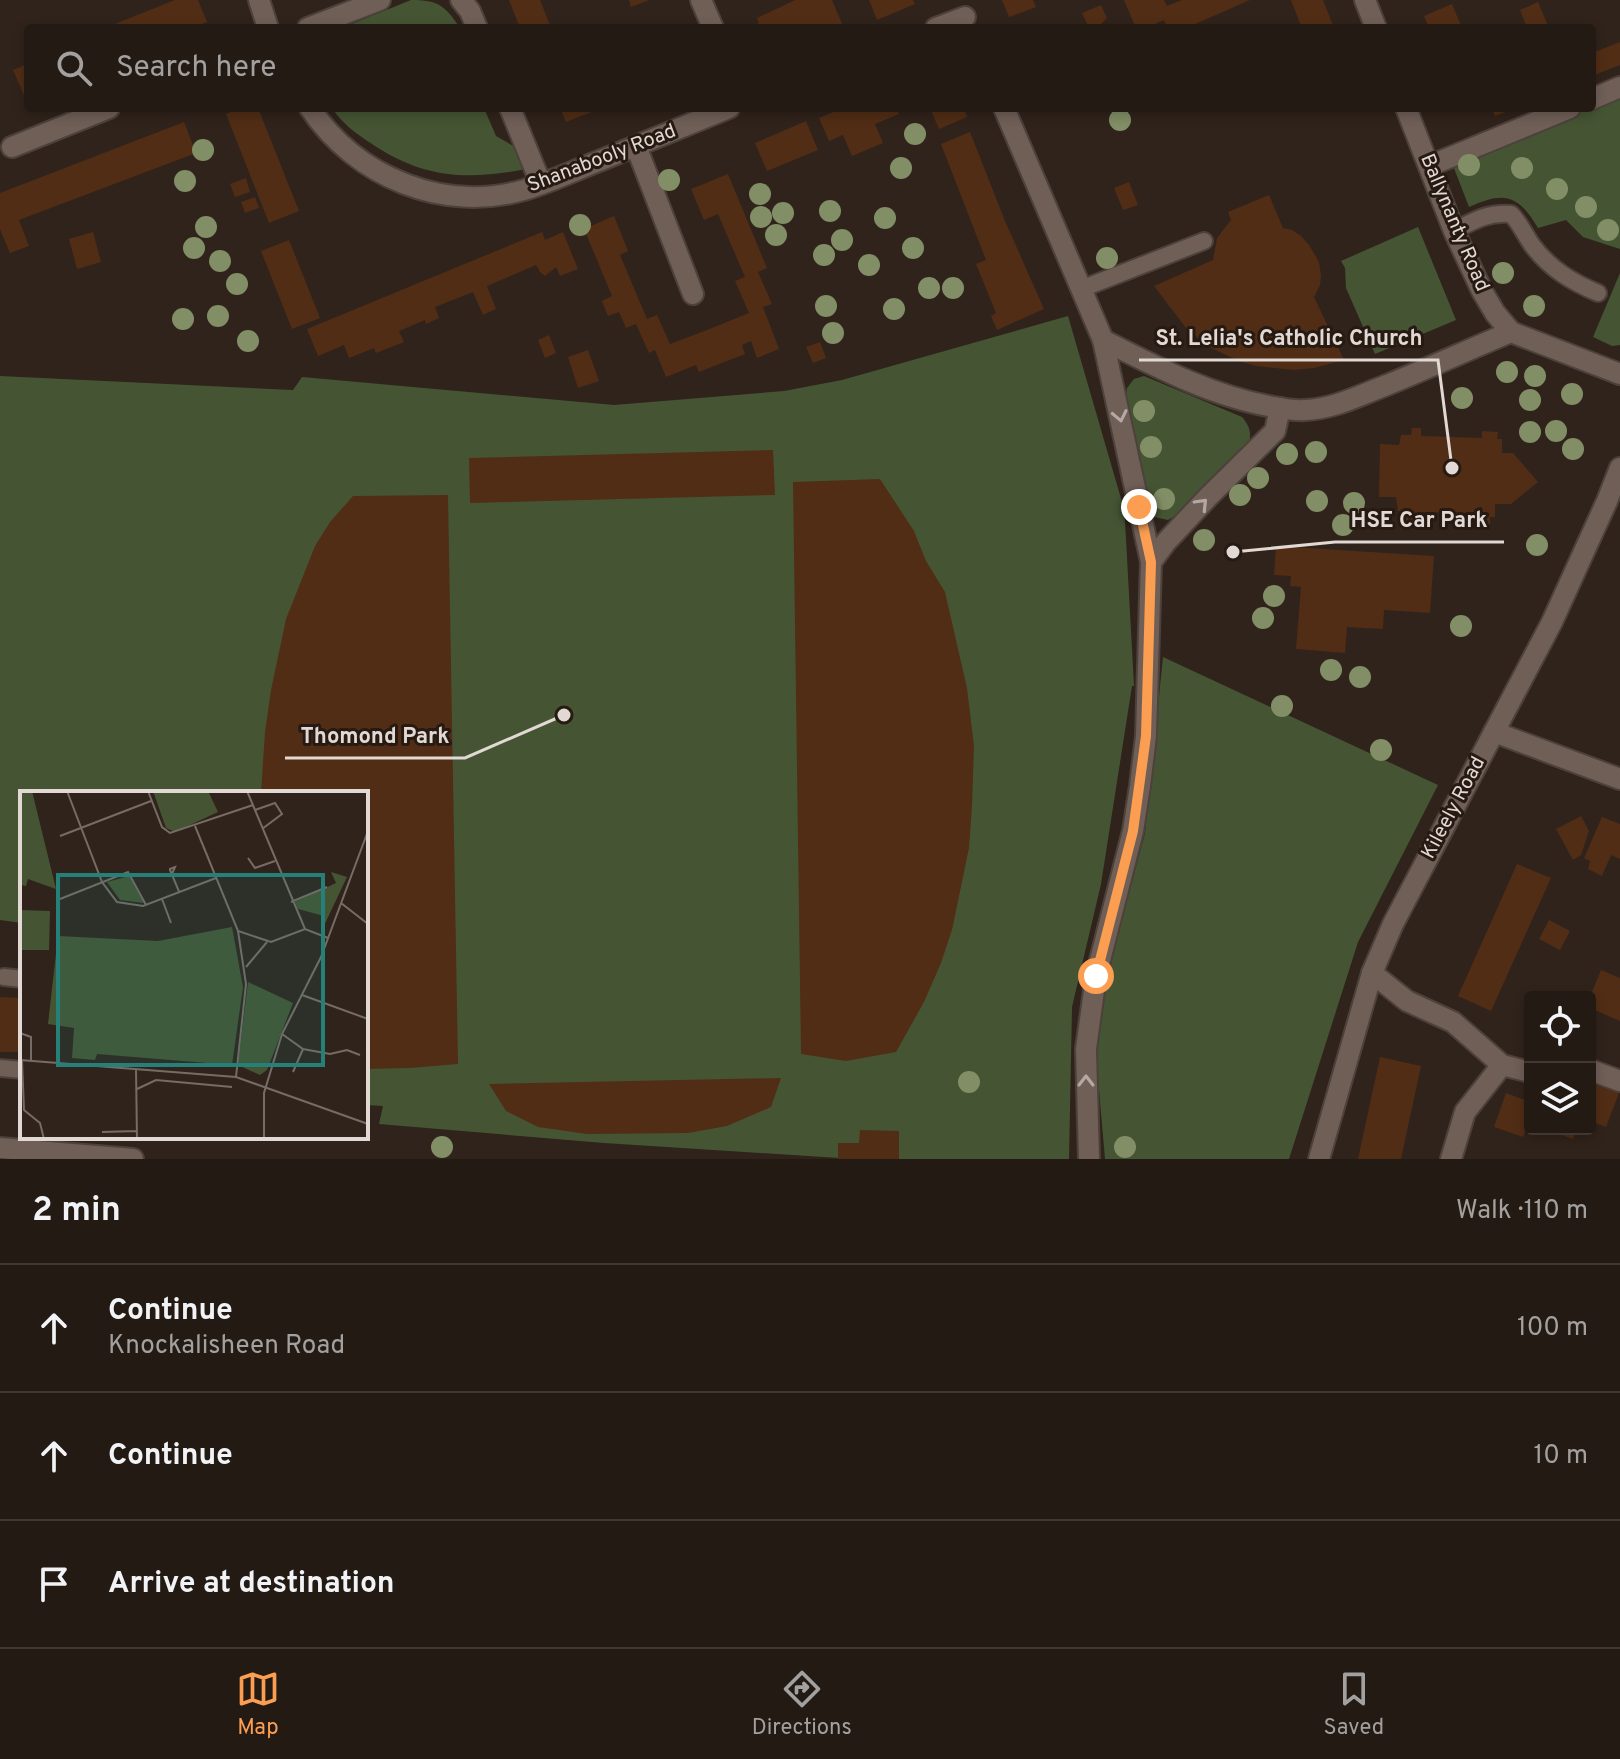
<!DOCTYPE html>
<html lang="en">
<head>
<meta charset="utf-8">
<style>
  body { margin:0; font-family:Overpass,sans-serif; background:#2c231d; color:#f1f3f6 }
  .controls { position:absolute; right:24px; bottom:24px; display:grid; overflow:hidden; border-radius:8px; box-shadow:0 4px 12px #0003 }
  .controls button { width:72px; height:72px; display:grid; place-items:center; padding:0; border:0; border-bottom:2px solid #413834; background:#241a14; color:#f1f3f6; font:40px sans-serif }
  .stop { position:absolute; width:24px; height:24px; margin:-18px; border:6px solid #fb9e51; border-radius:50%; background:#fff }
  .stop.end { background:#fb9e51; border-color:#fff; box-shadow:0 2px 8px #0008 }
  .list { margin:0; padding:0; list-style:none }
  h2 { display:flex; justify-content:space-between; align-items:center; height:104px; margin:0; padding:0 32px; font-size:34px }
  h2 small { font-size:26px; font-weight:400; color:#a3a1a0 }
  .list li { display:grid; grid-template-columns:52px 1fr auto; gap:24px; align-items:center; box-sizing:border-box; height:128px; padding:0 32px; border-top:2px solid #413834 }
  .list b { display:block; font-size:30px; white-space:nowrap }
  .list p { margin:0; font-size:26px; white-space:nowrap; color:#a3a1a0 }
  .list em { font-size:26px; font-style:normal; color:#a3a1a0 }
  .icon { flex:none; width:44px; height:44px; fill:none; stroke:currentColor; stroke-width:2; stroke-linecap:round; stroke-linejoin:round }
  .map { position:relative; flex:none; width:1620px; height:1159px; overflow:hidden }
  .search { position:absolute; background:#241a14; box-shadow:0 4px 12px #0003; left:24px; right:24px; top:24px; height:88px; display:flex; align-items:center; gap:20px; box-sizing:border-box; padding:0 28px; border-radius:8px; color:#a3a1a0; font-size:30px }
  .sheet { height:488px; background:#241a14 }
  nav { display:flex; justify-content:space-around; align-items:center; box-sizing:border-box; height:112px; border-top:2px solid #413834; background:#241a14; font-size:22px; color:#a3a1a0 }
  nav a { display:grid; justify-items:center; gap:4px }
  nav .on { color:#fb9e51 }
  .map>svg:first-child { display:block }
  .green { fill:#455533 }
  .building { fill:#512d15 }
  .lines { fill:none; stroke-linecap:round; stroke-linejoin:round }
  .lane-casing { stroke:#4d413c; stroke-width:20 }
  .street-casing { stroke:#4d413c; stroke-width:24 }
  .secondary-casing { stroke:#4d413c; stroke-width:24 }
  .lane { stroke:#6f5f57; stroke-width:16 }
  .street { stroke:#6f5f57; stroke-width:20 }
  .secondary { stroke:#6f5f57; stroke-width:20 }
  .tree { fill:#828e66 }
  .oneway { stroke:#b4a8a2 }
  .route { stroke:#fb9e51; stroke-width:10 }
  .labels { text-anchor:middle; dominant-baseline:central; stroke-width:6; stroke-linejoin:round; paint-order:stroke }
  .street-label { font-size:20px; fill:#e2d9d4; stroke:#261a12 }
  .inset-road { fill:none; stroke:#776c65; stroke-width:2 }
  .view { fill:#248078; fill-opacity:0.15; stroke:#248078; stroke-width:4 }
  .inset-edge { fill:none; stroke:#e2d9d4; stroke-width:4 }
  .leader { fill:none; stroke:#e2d9d4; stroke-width:3 }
  .callout-dot { fill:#e2d9d4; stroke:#261a12; stroke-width:3 }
  .callout-label { font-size:22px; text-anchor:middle; font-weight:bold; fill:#e2d9d4; stroke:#261a12; stroke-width:6; stroke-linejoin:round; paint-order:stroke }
</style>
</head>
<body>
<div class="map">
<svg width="1620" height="1159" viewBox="0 0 1620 1159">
  <rect width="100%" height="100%" fill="#30231b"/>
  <g class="green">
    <path d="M411 0C439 0 445 6 460 28H342Z"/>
    <path d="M1620 96V249L1583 237 1566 220 1538 228C1518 194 1504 191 1469 207L1452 163Z"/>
    <path d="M332 108H484L496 136 515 147 526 169C465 181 421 178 369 142 355 133 341 122 332 108Z"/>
    <path d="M1418 227 1456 320 1375 354 1346 288 1345 268 1341 261Z"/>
    <path d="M1620 273V345L1612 346 1593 337Z"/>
    <path d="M1068 316 1122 502 1125 521 1134 686H1132L1101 884 1072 1007 1069 1159H855L604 1143 379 1124 383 1106 366 1105V793H22V923L0 920V376L293 390 302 377 614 405 784 391 842 380Z"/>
    <path d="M1144 376 1242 417C1249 425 1252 433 1249 443L1182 512 1168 520 1154 517 1148 510 1125 400 1127 388 1134 379Z"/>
    <path d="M1163 657 1438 785 1358 942 1289 1159H1105L1096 1055 1109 969 1145 833Z"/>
  </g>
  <g class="building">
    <path d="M175 0H198L207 22 192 28H105Z"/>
    <path d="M509 0H540L551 28H520Z"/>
    <path d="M629 0H649L631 7Z"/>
    <path d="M795 0H832L843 26 838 28H747L759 23 757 18Z"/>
    <path d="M869 0H913L915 4 877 20Z"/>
    <path d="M1002 0H1033L1036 7 1009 17Z"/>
    <path d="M1124 0H1164L1167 6 1182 0H1250L1186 28H1167L1164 20 1146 28H1136Z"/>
    <path d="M1291 0H1323L1334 28H1302Z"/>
    <path d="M1538 2 1549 28H1527L1520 10Z"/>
    <path d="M1452 4 1462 28H1429L1424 16Z"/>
    <path d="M1101 5 1107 18 1097 28H1089L1082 13Z"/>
    <path d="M1620 42V65L1592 76V53Z"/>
    <path d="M28 64V93L24 95 13 70Z"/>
    <path d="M242 108H258L299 211 269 223 226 114Z"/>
    <path d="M560 108H602L566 122Z"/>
    <path d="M843 108H896L899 114 875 124 883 143 852 156 843 135 829 141 819 118Z"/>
    <path d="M930 108H964L967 117 939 129Z"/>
    <path d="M1492 108H1516L1495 116Z"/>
    <path d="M806 121 818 150 767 171 755 143Z"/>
    <path d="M184 122 196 153 19 220 29 246 10 253 0 229V193Z"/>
    <path d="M970 132 1005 221 1044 309 997 330 991 316 996 313 976 264 986 260 941 144Z"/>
    <path d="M728 174 767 268 758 272 772 304 763 307 779 349 757 358 751 341 742 345 745 354 699 372 696 365 666 377 655 350 649 353 636 324 626 328 619 312 608 316 602 301 612 296 584 229 614 216 628 251 620 255 647 319 657 315 670 344 707 330 749 313 735 281 745 277 718 214 704 220 691 189Z"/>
    <path d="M246 178 250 192 235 197 230 184Z"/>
    <path d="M1129 182 1138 205 1123 210 1114 188Z"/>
    <path d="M1269 195 1283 228 1292 230 1301 236 1309 245 1319 262 1321 275 1320 285 1314 297 1344 360 1314 368 1294 370 1256 366 1239 361 1209 347 1186 328 1154 286 1213 260 1217 238 1231 220 1228 212Z"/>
    <path d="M255 197 259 208 245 213 241 202Z"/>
    <path d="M93 232 101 262 77 269 69 239Z"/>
    <path d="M542 232 545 240 563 232 578 269 560 276 556 267 545 276 540 272 536 265 487 286 496 309 483 315 473 292 435 307 439 318 426 324 425 320 399 331 404 342 376 353 374 348 349 358 344 345 318 356 307 329Z"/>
    <path d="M289 240 320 318 292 329 261 251Z"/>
    <path d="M549 335 556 353 545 358 538 340Z"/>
    <path d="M820 342 826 358 813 363 806 347Z"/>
    <path d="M588 350 599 381 578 388 568 357Z"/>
    <path d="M1412 428H1421V436L1482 438V431L1498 432 1497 439H1502V453H1513L1538 482 1511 504H1495V517H1490V525L1475 524V513L1418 512V520H1404V511H1398L1396 497H1379L1380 444 1399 445 1401 435H1411Z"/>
    <path d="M773 450 775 495 470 503 469 458Z"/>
    <path d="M880 479 914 531 926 561 945 592 967 688 974 746 972 806 969 848 952 930 941 963 924 1002 896 1052 846 1061 801 1054 793 482Z"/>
    <path d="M448 495 458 1064 410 1068 366 1069V793H261L265 732 271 690 286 619 315 546 330 522 353 496Z"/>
    <path d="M1276 546 1434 556 1430 613 1384 610 1383 629 1347 627 1345 653 1296 649 1301 587 1290 586 1291 576 1274 575Z"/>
    <path d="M1581 816 1589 831 1581 855 1573 860 1556 829Z"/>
    <path d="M1602 817 1620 824V859L1611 855 1602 876 1588 869 1590 861 1584 858Z"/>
    <path d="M1517 864 1551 878 1491 1011 1458 996Z"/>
    <path d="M1549 920 1570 931 1560 950 1539 939Z"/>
    <path d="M1601 970 1620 978V1021L1590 1008V997Z"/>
    <path d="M0 997 22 998V1052H0Z"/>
    <path d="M1380 1057 1421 1066 1401 1159H1358Z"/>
    <path d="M781 1078 771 1107 727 1126 688 1133 587 1134 538 1127 506 1111 489 1084Z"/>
    <path d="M1590 1083 1619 1093 1606 1127 1590 1121Z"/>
    <path d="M1506 1093 1530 1102V1119L1523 1137 1494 1127Z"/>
    <path d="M1555 1129H1577L1573 1139 1553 1132Z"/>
    <path d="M860 1130 899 1131V1159H838V1143H859Z"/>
  </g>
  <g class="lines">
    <g class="lane-casing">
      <g id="lane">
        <path d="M1454 231C1473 221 1488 212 1511 214 1520 223 1525 235 1532 245 1550 269 1572 282 1598 293"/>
        <path d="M1081 289 1204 241"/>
        <path d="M4 977 22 979"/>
        <path d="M0 1068 22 1070"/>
      </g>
    </g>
    <g class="street-casing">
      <g id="street">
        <path d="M259 0 268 28"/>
        <path d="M461 0 470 11 477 28"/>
        <path d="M701 0 713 28"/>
        <path d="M1365 0 1376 28"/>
        <path d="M308 28 380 0"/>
        <path d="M936 28 965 17"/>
        <path d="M1592 99 1620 87"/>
        <path d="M310 108C356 177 443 213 524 190 551 182 578 169 604 159 646 142 688 125 729 108"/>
        <path d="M510 108 541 184"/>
        <path d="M1004 108 1103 340C1158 368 1214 397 1274 407 1284 409 1295 411 1305 410 1334 409 1360 395 1387 385 1429 368 1470 349 1511 332L1620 374"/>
        <path d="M1406 108 1454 231 1482 291 1495 313 1511 332"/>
        <path d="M636 146 693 294"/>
        <path d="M12 147 109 108"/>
        <path d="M1429 166 1570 108"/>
        <path d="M1151 562 1166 542 1208 497 1275 431 1280 408"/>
        <path d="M1494 732 1620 779"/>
        <path d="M1372 973 1407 1001 1453 1022 1502 1065 1530 1072"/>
        <path d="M1590 1071H1593L1620 1081"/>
        <path d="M1089 1159 1086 1049 1096 976 1133 831 1140 786 1146 736 1151 562 1103 340"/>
        <path d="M1451 1159 1465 1112 1502 1065"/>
      </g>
    </g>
    <g class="secondary-casing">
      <g id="secondary">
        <path d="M0 1148 133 1159"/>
        <path d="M1319 1159 1372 973 1393 924 1552 622 1607 501 1620 468"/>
      </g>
    </g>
    <use href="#lane" class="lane"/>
    <use href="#street" class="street"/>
    <use href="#secondary" class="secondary"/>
  </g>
  <g class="tree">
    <circle cx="1120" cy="120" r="11"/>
    <circle cx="915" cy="134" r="11"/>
    <circle cx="203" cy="150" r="11"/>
    <circle cx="1469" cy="165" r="11"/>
    <circle cx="901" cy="168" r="11"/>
    <circle cx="1522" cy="168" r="11"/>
    <circle cx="669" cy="180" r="11"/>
    <circle cx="185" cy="181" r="11"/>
    <circle cx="1557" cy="189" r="11"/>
    <circle cx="760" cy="194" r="11"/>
    <circle cx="1586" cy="207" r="11"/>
    <circle cx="830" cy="211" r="11"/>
    <circle cx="783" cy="213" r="11"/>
    <circle cx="761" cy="217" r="11"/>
    <circle cx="885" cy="218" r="11"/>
    <circle cx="580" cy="225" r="11"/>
    <circle cx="206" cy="227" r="11"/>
    <circle cx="1608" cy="230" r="11"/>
    <circle cx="776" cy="235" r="11"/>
    <circle cx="842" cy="240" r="11"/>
    <circle cx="194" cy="248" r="11"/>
    <circle cx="913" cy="248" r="11"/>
    <circle cx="824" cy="255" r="11"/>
    <circle cx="1107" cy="258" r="11"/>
    <circle cx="220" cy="261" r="11"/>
    <circle cx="869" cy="265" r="11"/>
    <circle cx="1503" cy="273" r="11"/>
    <circle cx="237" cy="284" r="11"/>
    <circle cx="929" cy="288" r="11"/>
    <circle cx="953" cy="288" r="11"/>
    <circle cx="826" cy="306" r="11"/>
    <circle cx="1534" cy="306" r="11"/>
    <circle cx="894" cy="309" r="11"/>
    <circle cx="218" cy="316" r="11"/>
    <circle cx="183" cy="319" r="11"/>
    <circle cx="833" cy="333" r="11"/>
    <circle cx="248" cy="341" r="11"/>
    <circle cx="1507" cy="372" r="11"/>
    <circle cx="1535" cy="376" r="11"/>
    <circle cx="1572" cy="394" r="11"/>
    <circle cx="1462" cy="398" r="11"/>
    <circle cx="1530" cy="400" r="11"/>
    <circle cx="1144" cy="411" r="11"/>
    <circle cx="1556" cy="431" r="11"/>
    <circle cx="1530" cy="432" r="11"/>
    <circle cx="1151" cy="447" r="11"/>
    <circle cx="1573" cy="449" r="11"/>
    <circle cx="1316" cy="452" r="11"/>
    <circle cx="1287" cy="454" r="11"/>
    <circle cx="1258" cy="478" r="11"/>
    <circle cx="1240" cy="495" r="11"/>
    <circle cx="1164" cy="499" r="11"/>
    <circle cx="1317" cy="501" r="11"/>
    <circle cx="1354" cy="503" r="11"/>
    <circle cx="1343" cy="525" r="11"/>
    <circle cx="1204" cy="540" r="11"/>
    <circle cx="1537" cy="545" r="11"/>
    <circle cx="1274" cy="596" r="11"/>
    <circle cx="1263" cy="618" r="11"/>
    <circle cx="1461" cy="626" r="11"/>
    <circle cx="1331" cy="670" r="11"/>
    <circle cx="1360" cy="677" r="11"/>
    <circle cx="1282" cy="706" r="11"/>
    <circle cx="1381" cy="750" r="11"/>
    <circle cx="969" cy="1082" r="11"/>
    <circle cx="442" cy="1147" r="11"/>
    <circle cx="1125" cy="1147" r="11"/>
  </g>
  <defs><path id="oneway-chevron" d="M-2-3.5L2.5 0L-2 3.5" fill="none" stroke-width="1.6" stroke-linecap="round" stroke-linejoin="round" transform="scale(2)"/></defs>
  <g class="oneway">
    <use href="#oneway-chevron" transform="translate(1120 416) rotate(78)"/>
    <use href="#oneway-chevron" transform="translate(1202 504) rotate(-46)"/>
    <use href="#oneway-chevron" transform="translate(1086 1081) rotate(-90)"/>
  </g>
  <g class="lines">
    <path class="route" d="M1096 976 1133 831 1146 736 1151 562 1139 507"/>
  </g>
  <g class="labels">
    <g class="street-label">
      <text transform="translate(602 159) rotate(-21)">Shanabooly Road</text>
      <text transform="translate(1454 223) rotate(67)">Ballynanty Road</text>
      <text transform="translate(1454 808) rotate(-62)">Kileely Road</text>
    </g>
  </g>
  <g transform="translate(20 791)">
    <rect width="348" height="348" fill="#30231b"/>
    <path d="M0 0H12L36 98 8 88 6 95 0 94ZM133 0H188L198 21 155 41 146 37ZM311 81 327 86 301 141 304 125 278 118 275 111 316 92ZM109 85 124 112 100 109 87 91ZM0 119 30 120 29 159H0ZM212 136 223 196 212 274 77 263 75 269 52 267 54 237 28 233 38 145 138 150ZM228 191 273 212 247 279 240 284 218 274Z" fill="#455533"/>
    <path class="inset-road" d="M47 0 82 91 97 111 123 115 196 87M128 0 142 36 150 42 233 14M227 0 285 138M235 19 255 12 262 23 242 38M175 35 218 140 251 151 285 138 308 147M40 45 131 10M228 67 235 77 255 70M152 83 155 76 150 78V79L158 98 159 101M40 108 108 81 126 114M142 108 151 132M271 111 307 96M321 112 348 133M226 176 247 151M282 204 348 228M0 242 11 246V270M262 243 283 258 310 263 327 259 340 264M0 269 216 286 348 333M2 269 4 319 20 332 24 348M116 278 117 348M273 281 283 258M216 286 226 193 218 140M117 298 136 289 212 296M82 341 117 340M244 348V302L262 243 301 166 348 40"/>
    <path class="view" d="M38 84H303V274H38Z"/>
    <rect width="348" height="348" class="inset-edge"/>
  </g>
  <path class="leader" d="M1452 468L1438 360H1139M1233 552L1335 542H1504M564 715L465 758H285"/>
  <g class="callout-dot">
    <circle cx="1452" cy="468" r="8"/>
    <circle cx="1233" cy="552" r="8"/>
    <circle cx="564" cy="715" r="8"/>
  </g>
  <g class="callout-label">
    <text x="1289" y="345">St. Lelia's Catholic Church</text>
    <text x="1419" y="527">HSE Car Park</text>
    <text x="375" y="743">Thomond Park</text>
  </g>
</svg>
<div class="controls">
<button><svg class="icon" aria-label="locate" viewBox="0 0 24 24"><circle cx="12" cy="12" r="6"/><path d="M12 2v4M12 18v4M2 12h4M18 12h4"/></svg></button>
<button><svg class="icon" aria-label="layers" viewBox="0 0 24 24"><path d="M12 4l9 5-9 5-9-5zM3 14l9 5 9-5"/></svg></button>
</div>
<div class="stop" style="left:1096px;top:976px"></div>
<div class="stop end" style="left:1139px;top:507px"></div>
<div class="search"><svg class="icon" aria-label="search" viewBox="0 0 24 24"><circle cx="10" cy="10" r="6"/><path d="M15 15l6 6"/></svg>Search here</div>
</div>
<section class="sheet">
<h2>2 min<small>Walk · 110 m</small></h2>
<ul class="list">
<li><svg class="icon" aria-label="ahead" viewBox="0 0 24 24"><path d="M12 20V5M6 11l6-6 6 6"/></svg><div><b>Continue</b><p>Knockalisheen Road</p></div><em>100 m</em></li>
<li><svg class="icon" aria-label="ahead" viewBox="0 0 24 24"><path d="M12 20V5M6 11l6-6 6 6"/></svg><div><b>Continue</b></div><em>10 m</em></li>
<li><svg class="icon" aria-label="arrive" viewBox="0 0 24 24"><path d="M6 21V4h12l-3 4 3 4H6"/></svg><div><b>Arrive at destination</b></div></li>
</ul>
</section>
<nav>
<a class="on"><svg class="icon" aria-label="map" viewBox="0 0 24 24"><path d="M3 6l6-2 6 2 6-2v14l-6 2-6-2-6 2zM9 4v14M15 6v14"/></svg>Map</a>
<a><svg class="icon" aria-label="directions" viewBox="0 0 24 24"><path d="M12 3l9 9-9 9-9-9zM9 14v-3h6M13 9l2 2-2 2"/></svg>Directions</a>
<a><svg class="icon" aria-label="saved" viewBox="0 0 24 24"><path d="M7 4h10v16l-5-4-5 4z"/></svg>Saved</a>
</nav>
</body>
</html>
